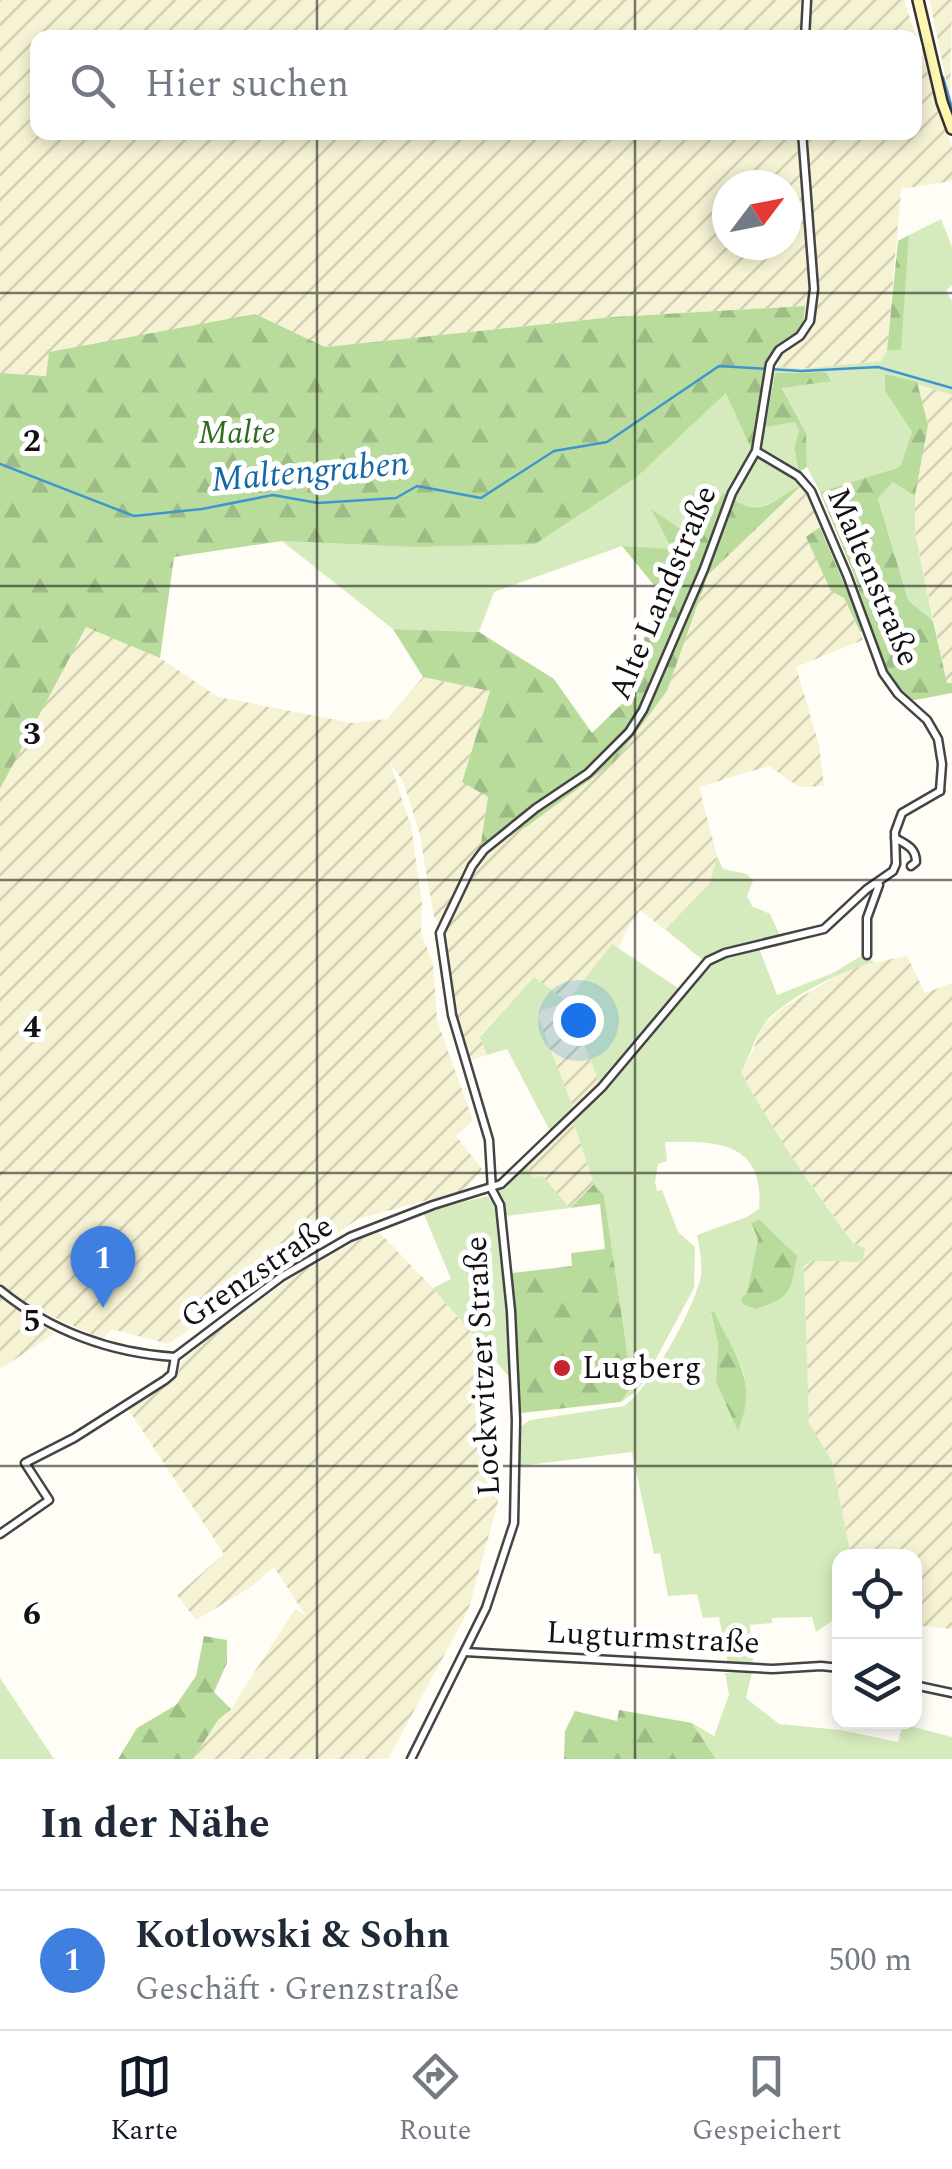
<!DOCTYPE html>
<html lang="de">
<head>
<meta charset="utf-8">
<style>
  body { margin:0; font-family:Spectral,serif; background:#f2f2f3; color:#1f2937 }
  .controls { position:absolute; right:30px; bottom:30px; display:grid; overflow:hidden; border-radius:20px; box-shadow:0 5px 15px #0003 }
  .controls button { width:90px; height:90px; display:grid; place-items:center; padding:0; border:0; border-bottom:2px solid #e0e1e3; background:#fff; color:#1f2937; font:50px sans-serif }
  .compass { position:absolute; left:712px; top:170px; width:90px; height:90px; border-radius:50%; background:#fff; box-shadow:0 5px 15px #0003; rotate:58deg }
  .you { position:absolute; left:578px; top:1020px; width:35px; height:35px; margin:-25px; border:8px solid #fff; border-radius:50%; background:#1a73e8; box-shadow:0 0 0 15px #1a73e833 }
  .badge { display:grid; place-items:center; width:65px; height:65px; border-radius:50%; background:#111827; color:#fff; font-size:32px; font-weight:700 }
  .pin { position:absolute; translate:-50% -82px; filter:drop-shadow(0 2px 5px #0008) }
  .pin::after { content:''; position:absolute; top:52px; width:35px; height:30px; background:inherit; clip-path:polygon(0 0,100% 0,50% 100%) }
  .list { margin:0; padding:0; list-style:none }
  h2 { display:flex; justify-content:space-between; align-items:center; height:130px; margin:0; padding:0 40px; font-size:42px }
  h2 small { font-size:32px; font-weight:400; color:#747a83 }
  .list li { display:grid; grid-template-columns:65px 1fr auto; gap:30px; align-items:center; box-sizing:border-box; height:140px; padding:0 40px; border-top:2px solid #e0e1e3 }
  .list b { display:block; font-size:38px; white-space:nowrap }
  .list p { margin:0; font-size:32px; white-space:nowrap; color:#747a83 }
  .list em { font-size:32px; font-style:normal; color:#747a83 }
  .icon { flex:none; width:55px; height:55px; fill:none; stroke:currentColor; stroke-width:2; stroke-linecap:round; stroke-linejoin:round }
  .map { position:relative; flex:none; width:952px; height:1759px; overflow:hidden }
  .search { position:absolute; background:#fff; box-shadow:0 5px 15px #0003; left:30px; right:30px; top:30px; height:110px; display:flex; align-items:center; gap:25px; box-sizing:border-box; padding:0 35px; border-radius:20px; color:#747a83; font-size:38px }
  .sheet { height:270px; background:#fff }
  nav { display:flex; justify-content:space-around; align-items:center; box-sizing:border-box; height:140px; border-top:2px solid #e0e1e3; background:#fff; font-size:28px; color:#747a83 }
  nav a { display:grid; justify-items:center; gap:5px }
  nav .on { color:#111827 }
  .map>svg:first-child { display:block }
  .farmland { fill:url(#farmland-furrows); fill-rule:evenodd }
  .grass { fill:#d5ebbd; fill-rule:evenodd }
  .forest { fill:url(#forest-firs) }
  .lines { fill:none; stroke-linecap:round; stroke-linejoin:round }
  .stream { stroke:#3f96cf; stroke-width:2.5 }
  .street-casing { stroke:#444; stroke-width:11 }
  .secondary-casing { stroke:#333; stroke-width:14 }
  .street { stroke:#fff; stroke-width:6 }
  .secondary { stroke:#fff6b0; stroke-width:9 }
  .grid { fill:none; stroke:#111; stroke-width:2.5; stroke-opacity:0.55 }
  .poi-dot { fill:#c4262e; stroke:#fff; stroke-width:4 }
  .labels { text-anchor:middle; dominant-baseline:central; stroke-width:10; stroke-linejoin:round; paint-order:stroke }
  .park-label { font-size:32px; font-style:italic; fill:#2f6b1f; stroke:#fff }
  .street-label { font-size:32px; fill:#111; stroke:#fff }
  .poi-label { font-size:32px; fill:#111; stroke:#fff; text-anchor:start }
  .water-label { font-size:35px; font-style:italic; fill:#1768a6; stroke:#fff }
  .grid-label { font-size:32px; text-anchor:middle; font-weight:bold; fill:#111; stroke:#fff; stroke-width:10; stroke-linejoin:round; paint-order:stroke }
</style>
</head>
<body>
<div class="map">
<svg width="952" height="1759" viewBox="0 0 952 1759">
  <defs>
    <pattern id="farmland-furrows" width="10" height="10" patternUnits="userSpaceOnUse" patternTransform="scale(2.5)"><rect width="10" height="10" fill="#f6f3d4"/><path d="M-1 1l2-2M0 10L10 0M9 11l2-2" fill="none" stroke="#d2cfb5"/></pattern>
    <pattern id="forest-firs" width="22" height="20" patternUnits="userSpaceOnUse" patternTransform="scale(2.5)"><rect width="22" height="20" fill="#b9dc9c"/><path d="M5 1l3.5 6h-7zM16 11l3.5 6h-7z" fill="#9ebc85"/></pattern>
  </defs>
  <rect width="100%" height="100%" fill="#fffdf5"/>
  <g class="farmland">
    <path d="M0 0H904L952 147V181L901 189 887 350 881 361 802 369 777 366 782 354 805 338 804 306 613 317 325 347 255 314 46 376 0 373ZM38 38H914V132H38ZM727 185H787V245H727Z"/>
    <path d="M929 0H952L950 99 930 2Z"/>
    <path d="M917 382 952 395V683L947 684 915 532V496L928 425Z"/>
    <path d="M803 484 820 527 806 538 844 598 863 640 796 667 819 745 824 786 799 787 769 766 699 787 717 856 710 883 664 929 640 910 625 933 619 949 612 945 567 1001 601 1087 574 1110 537 1016 542 1009 566 1001 534 977 480 1036 487 1055 468 1061 454 1014 445 930 434 917 419 831 403 781 390 763 411 826 422 903 421 933 433 963 437 1020 473 1121 456 1136 482 1169 465 1190 358 1219 168 1344 112 1329 103 1339 30 1307 0 1285V789L86 626 160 658 218 697 352 723 387 719 423 677 490 691 462 781 489 797 482 842 667 691 708 575Z"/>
    <path d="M907 956 925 993 952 983V1629L915 1625 914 1556H851L832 1461 809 1423 804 1265 811 1261 827 1260 853 1243 775 1134 741 1072 753 1051 761 1028 782 1008 852 967Z"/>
    <path d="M572 1118 594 1184 570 1208 543 1177H533L525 1164Z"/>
    <path d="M377 1230 433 1288 495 1361 498 1502 468 1611 388 1759H193L218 1720 231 1709 295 1609 306 1616 274 1567 251 1587 196 1620 177 1595 224 1554 128 1409 178 1373 182 1361 219 1329 302 1271Z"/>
    <path d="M0 1295 25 1310 54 1334 0 1369Z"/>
  </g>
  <g class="grass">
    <path d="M941 219 952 247V285L946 291 952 301V395L885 374V391L912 432 900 467 820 492 807 467 806 433 782 387 832 380 826 372 775 373 777 366 802 369 881 361 887 350H900L909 235Z"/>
    <path d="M727 392 752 451 727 496 723 494 696 540 652 511 673 550 622 546 494 592 479 632 393 629 282 541 411 547 638 476Z"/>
    <path d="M795 421 799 431 794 448 799 472 762 452 760 448 765 427Z"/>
    <path d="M758 455 803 484C780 497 758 518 733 500Z"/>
    <path d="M893 481 915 496V532L933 621 908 600 878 497Z"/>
    <path d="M717 856 723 869 747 874 753 881 747 896 752 906 770 914 781 938 705 962 665 929 710 883Z"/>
    <path d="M612 944 681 990 601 1087 567 1002 542 1010 538 1017 574 1110 551 1133 507 1049 487 1055 480 1037 534 977 567 1001Z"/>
    <path d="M759 948 777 995 833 973 861 956 875 962C847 968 775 1002 761 1029 753 1043 749 1058 741 1072 774 1134 811 1186 853 1243L865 1248 863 1262 811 1261 804 1266 809 1423 832 1461 851 1556H840L839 1616 816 1632 812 1617 772 1618V1623L750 1625 753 1663 728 1664 719 1617 703 1618 697 1594 668 1596 660 1553 654 1554 632 1452 520 1466 519 1428 530 1420 624 1406C650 1389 696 1306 701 1275 703 1262 699 1248 697 1235L747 1217 759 1209C765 1141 716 1141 665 1142L667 1161 658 1164 655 1182 657 1191 662 1190 678 1232 695 1247 694 1288 644 1381 635 1392 621 1402 632 1385 604 1195 594 1184 572 1118 604 1089 709 963 721 957ZM752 1228 797 1257 747 1293 758 1239ZM711 1313C733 1350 756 1373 741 1417L716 1382 718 1345Z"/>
    <path d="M525 1164 533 1177 543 1176 570 1208 505 1216 504 1202 497 1190Z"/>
    <path d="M488 1196 496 1206 509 1311 510 1378 433 1288 451 1279 423 1212Z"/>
    <path d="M752 1672 746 1698 779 1724 840 1730 898 1742 903 1724 952 1737V1759H716L692 1723 714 1736 729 1695 725 1673Z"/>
    <path d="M0 1678 54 1759H0Z"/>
  </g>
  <g class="forest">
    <path d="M909 235 901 350H887L898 241Z"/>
    <path d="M805 306 803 328 781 344 767 363 752 451 726 393 638 476 535 544 411 547 282 541 174 557 160 658 86 627 0 789V373L46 376 49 352 255 314 325 347 613 317Z"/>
    <path d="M826 372 832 381 782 388 806 433 807 467 799 472 794 448 799 431 795 422 765 427 775 373Z"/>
    <path d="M885 374 917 382 928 425 915 496 893 482 878 498 908 600 933 621 947 683H952V693L910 701 886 672 853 572 820 492 900 467 912 432 885 391Z"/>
    <path d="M803 484 708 575 667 691 614 762 526 827 481 843 488 797 462 782 490 691 423 677 393 629 479 632 554 679 592 733 627 699 658 590 622 546 672 549 651 509 695 539 723 493C760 520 767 504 803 484Z"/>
    <path d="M820 527 864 631 860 632 844 598 831 591 806 537Z"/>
    <path d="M594 1184 604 1195 632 1385 621 1402 521 1413 517 1408 512 1273 572 1266 571 1253 605 1249 600 1204 570 1208Z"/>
    <path d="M759 1219 797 1256C790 1293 792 1297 755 1309L743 1304 741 1298 747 1293 758 1239 751 1224Z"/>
    <path d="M711 1312H714C736 1357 759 1382 738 1431L716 1382 718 1345Z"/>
    <path d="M204 1636 227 1640V1663L214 1692 231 1709 218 1720 193 1759H118L137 1728 176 1705 196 1676Z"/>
    <path d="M619 1710 692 1723 716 1759H564L565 1731 575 1711 617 1721Z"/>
  </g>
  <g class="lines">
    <g class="stream">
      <path d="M943 77 952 108"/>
      <path d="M0 464 134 516 202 509 273 495 318 503 396 498 417 486 481 498 554 451 607 442 719 366 801 371 878 367 952 388"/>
    </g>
    <g class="street-casing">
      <g id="street">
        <path d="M805 38 807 0"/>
        <path d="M756 451 798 476 811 491 847 575 883 673 898 694 927 720 938 739 942 764 940 791"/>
        <path d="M895 838C906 844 916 848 916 862L911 866"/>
        <path d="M867 955V918L879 885"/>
        <path d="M0 1290C50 1331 111 1353 175 1357L281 1277 350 1237 433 1205 501 1184 602 1087 708 961 725 953 824 929 867 889 893 871 896 864 895 832 902 813 940 791"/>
        <path d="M0 1534 49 1500 25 1463 74 1438 165 1380 172 1374 175 1357"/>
        <path d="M465 1652 773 1669 821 1666 840 1668"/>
        <path d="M914 1685 952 1693"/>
        <path d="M411 1759 486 1608 514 1523 516 1420 511 1311 500 1205 492 1190 489 1140 452 1015 440 933 472 866 484 850 536 808 588 773 629 732 643 710 704 569 732 493 756 451 770 364 779 350 800 336 810 321 814 289 802 132"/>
      </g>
    </g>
    <g class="secondary-casing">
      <path id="secondary" d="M918 0 942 102 952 129"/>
    </g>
    <use href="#street" class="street"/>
    <use href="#secondary" class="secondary"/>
  </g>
  <path class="grid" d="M317 0V38M635 0V38M317 132V1759M635 132V1759M0 293H952M0 586H952M0 880H952M0 1173H952M0 1466H952"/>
  <circle class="poi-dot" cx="562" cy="1368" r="10"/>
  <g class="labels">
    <g class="park-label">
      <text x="237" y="433">Malte</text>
    </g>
    <g class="street-label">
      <text transform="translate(873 577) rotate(67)">Maltenstraße</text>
      <text transform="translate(663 593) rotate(-67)">Alte Landstraße</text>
      <text transform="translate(257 1272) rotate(-34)">Grenzstraße</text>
      <text transform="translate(483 1366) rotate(-93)">Lockwitzer Straße</text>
      <text transform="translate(653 1638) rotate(3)">Lugturmstraße</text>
    </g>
    <g class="poi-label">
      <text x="582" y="1368">Lugberg</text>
    </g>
    <g class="water-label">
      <text transform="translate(310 472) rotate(-5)">Maltengraben</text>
    </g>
  </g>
  <g class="grid-label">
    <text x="32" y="451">2</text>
    <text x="32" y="744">3</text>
    <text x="32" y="1037">4</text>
    <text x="32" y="1331">5</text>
    <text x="32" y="1624">6</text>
  </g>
</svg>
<div class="controls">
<button><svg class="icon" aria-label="locate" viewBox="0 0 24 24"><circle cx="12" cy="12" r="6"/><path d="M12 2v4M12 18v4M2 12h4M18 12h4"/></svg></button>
<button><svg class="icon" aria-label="layers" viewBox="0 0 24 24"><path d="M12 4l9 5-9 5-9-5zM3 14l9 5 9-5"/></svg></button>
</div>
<svg class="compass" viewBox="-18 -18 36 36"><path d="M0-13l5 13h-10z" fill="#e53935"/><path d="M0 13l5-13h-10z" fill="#747a83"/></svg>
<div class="you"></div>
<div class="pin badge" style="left:103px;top:1308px;background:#3f7fe0">1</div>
<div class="search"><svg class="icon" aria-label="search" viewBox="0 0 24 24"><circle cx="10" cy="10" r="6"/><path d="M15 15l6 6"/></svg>Hier suchen</div>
</div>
<section class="sheet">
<h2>In der Nähe<small></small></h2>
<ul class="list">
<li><span class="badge" style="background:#3f7fe0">1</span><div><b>Kotlowski &amp; Sohn</b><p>Geschäft · Grenzstraße</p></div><em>500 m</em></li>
</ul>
</section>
<nav>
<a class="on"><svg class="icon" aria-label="map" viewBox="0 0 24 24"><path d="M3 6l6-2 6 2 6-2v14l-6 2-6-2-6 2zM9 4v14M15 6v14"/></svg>Karte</a>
<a><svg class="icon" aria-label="directions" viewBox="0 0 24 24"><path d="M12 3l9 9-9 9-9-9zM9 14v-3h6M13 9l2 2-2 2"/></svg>Route</a>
<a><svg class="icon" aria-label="saved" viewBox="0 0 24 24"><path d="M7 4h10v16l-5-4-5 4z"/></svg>Gespeichert</a>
</nav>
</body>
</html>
